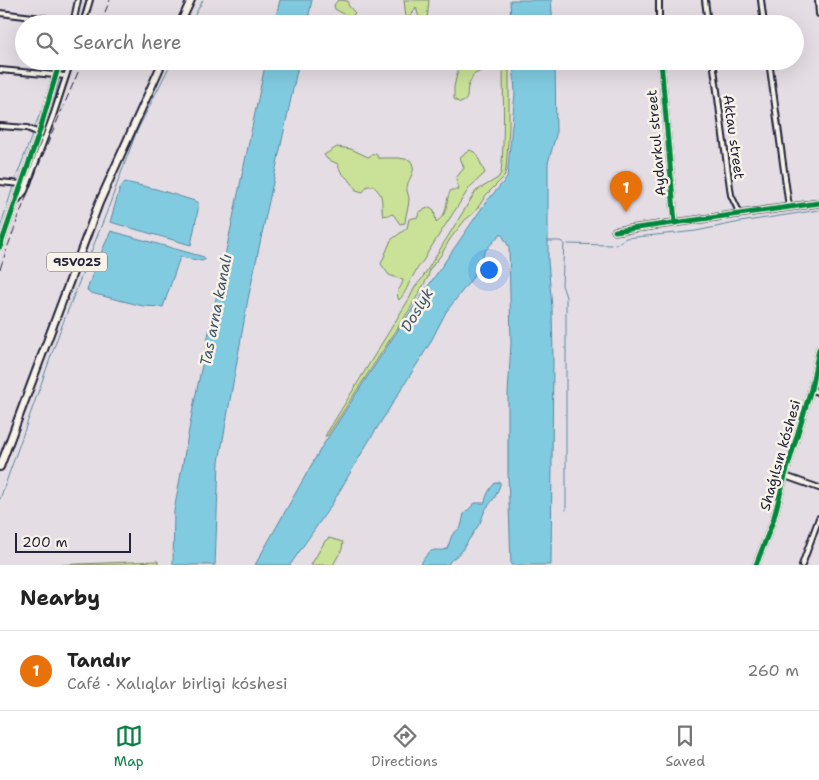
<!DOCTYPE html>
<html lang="en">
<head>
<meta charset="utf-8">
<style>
  body { margin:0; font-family:"Shantell Sans",sans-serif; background:#f2f2f2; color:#222 }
  .scale { position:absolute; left:15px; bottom:12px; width:116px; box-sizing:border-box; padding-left:5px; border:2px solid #22223b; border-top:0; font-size:14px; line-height:18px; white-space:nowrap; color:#22223b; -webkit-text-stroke:4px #f7f3e8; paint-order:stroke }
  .you { position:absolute; left:488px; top:269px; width:18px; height:18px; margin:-12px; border:4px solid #fff; border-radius:50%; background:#1a73e8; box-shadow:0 0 0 8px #1a73e833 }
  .badge { display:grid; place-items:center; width:32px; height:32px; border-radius:50%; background:#0b8043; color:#fff; font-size:16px; font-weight:700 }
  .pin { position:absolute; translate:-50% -41px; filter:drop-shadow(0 1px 2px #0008) }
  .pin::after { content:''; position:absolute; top:26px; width:18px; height:15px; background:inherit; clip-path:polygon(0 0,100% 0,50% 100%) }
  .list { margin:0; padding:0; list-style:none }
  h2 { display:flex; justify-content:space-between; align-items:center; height:65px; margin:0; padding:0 20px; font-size:21px }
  h2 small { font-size:16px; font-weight:400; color:#767676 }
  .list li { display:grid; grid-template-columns:32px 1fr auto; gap:15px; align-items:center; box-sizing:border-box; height:80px; padding:0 20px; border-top:1px solid #e0e0e0 }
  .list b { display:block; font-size:19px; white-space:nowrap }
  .list p { margin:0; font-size:16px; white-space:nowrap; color:#767676 }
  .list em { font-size:16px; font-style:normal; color:#767676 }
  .icon { flex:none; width:28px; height:28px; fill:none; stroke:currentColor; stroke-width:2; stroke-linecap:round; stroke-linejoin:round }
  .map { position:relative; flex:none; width:819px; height:565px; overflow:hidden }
  .search { position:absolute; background:#fff; box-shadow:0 5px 20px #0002; left:15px; right:15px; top:15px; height:55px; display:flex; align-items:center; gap:12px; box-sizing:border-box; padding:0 18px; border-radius:28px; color:#767676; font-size:19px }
  .sheet { height:145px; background:#fff }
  nav { display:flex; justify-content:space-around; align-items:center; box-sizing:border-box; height:70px; border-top:1px solid #e0e0e0; background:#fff; font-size:14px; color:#767676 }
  nav a { display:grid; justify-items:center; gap:2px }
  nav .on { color:#0b8043 }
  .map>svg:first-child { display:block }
  .green { fill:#c9e298; stroke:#76826a }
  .water { fill:#81cbe1; stroke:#5b879f }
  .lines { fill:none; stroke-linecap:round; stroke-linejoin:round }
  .stream { stroke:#5b879f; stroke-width:1 }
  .street-casing { stroke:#22223b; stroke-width:8 }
  .secondary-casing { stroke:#22223b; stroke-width:9 }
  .primary-casing { stroke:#22223b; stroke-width:10 }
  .street { stroke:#f7f3e8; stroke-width:4 }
  .secondary { stroke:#f7f3e8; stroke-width:5.5 }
  .primary { stroke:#f7f3e8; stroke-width:6 }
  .rail { stroke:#22223b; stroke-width:1; stroke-dasharray:8 4; stroke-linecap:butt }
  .cycleway-casing { stroke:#f7f3e8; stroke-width:8 }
  .cycleway { stroke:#00873e; stroke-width:5 }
  .labels { text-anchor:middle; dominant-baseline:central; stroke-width:5; stroke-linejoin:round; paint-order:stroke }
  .shield { fill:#f7f3e8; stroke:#62616f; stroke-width:1 }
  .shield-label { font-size:12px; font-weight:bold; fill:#22223b }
  .street-label { font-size:14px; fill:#22223b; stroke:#f7f3e8 }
  .water-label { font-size:15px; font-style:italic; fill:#3e556d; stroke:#f7f3e8 }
</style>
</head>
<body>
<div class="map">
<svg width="819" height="565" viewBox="0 0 819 565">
  <rect width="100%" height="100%" fill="#e4dde4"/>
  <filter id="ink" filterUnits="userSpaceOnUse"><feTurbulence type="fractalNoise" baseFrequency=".02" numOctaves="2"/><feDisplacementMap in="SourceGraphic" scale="10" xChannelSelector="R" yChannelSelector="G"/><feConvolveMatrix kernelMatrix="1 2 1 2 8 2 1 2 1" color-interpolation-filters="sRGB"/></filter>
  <g filter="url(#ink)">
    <g class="green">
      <path d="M338 0 348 1V5L355 13 351 17C344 16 341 12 335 9L334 5Z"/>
      <path d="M404 0H429L427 21 420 22 416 7 411 16 406 18Z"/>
      <path d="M479 61H485V69L473 75C472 79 469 83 468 87 466 95 470 100 460 103L454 99V87L459 65C466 62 473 65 479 61Z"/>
      <path d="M503 61H509V128L506 169 504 177 486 195 475 212 465 220 450 239 441 255 430 269 428 277 410 309 327 436H325L409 299 415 287 421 280 476 191 498 178 501 173C505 135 503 99 503 61Z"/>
      <path d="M337 147 351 149 368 157 376 153 378 158H399L410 160C418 171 409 176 407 187 406 191 409 195 409 199 409 207 405 215 405 223L400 224 393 214 383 216C380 202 386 197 373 186H367L363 192 356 190C351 177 340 177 338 164L327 159 324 155Z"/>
      <path d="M470 150 476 153 485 173 470 187 428 252C423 263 418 266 413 276 408 284 406 293 399 300 394 291 402 288 403 280L389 275 381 264 391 240 407 228 409 219 418 217 419 212 430 207 434 210 436 222C450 213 444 202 451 190H459L456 178 464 168 460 157Z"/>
      <path d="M329 538 343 542 342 549 333 565H311L325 541Z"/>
      <path d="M158 561V565H52Z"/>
    </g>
    <g class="water">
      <path d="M280 0H312L307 24H274Z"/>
      <path d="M510 0H551L553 24H511Z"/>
      <path d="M266 61H299L248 299 219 462 215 565H173L174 511 193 408Z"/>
      <path d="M513 61H555L556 135 548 163V261L552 308 553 359 551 565H511L508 473V394L511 343 509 247 501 233 485 251 473 277 446 312 429 345 367 444 332 504 290 565H255L321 448 398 330 486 202 507 178 515 93Z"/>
      <path d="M125 182 156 189 198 202V210L191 245 110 222 120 188Z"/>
      <path d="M111 231 204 257 206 259 202 261 180 257 163 307 143 306 91 293 87 290 96 264Z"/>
      <path d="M500 482V485L495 497 485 510 480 523 460 553 450 561 448 565H420C424 559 427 551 435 550 440 550 442 551 447 549L452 535 461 527 464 514 475 503H485C486 495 489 490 495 483Z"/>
    </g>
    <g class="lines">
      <g class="stream">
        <path d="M79 24 86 0"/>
        <path d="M190 24 203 0"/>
        <path d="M61 73 65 61"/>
        <path d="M48 109 55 98 59 79"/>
        <path d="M35 126 41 111"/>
        <path d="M16 178 32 135"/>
        <path d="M0 228 13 187"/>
        <path d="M678 233 696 231 740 222 819 210"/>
        <path d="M548 241H560L564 243 562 285 566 297V510"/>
        <path d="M568 244 611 245"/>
        <path d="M615 245 626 238 676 233"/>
        <path d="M0 499 61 328 106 214 136 133 172 61"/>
      </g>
      <g class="street-casing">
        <g id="street">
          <path d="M659 0V24"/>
          <path d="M705 0 708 24"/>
          <path d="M761 0 764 24"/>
          <path d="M818 0 819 14"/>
          <path d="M0 13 74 22"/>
          <path d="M73 24 78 0"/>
          <path d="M83 24 90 0"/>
          <path d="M661 61 675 223"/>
          <path d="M713 61 731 195 740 214"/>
          <path d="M769 61 789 207"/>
          <path d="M0 70 66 76"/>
          <path d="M0 126 27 128 39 133"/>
          <path d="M0 182 21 184"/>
          <path d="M16 202 25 191 53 116 71 61"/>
          <path d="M0 247 39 133 60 61"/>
          <path d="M811 389 819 393"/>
          <path d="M785 476 819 488"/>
          <path d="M756 565 773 521 785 476 811 389 819 349"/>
          <path d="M802 565 819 518"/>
        </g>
      </g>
      <g class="secondary-casing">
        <path id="secondary" d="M615 231 819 203"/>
      </g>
      <g class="primary-casing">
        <g id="primary">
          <path d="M180 24 191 0"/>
          <path d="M0 467 99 203 163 61"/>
        </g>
      </g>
      <use href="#street" class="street"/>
      <use href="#secondary" class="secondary"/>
      <use href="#primary" class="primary"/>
      <g class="rail">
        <path d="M100 24 110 0"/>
        <path d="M0 269C24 198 53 130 83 61"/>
      </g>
      <g class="cycleway-casing">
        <g id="cycleway">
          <path d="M661 61 675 223"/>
          <path d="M615 231 819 203"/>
          <path d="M0 247 39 133 60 61"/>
          <path d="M756 565 773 521 785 476 811 389 819 349"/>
        </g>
      </g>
      <use href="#cycleway" class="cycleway"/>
    </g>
  </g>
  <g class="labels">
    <rect class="shield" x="47" y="252.5" width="60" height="19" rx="4"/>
    <g class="shield-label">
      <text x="77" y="262">95V025</text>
    </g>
    <g class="street-label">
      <text transform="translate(734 137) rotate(82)">Aktau street</text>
      <text transform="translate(656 143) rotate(-95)">Aydarkul street</text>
      <text transform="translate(780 455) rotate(-74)">Shaǵılsın kóshesi</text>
    </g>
    <g class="water-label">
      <text transform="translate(216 310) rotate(-79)">Tas arna kanalı</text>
      <text transform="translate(417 310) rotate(-59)">Doslyk</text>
    </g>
  </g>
</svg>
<div class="scale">200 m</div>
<div class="you"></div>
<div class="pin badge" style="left:626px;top:212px;background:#e8710a">1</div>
<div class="search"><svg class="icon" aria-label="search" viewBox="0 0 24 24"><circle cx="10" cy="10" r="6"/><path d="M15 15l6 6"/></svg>Search here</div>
</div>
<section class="sheet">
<h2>Nearby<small></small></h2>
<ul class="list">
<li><span class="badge" style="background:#e8710a">1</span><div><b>Tandır</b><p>Café · Xalıqlar birligi kóshesi</p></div><em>260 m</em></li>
</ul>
</section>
<nav>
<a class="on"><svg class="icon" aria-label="map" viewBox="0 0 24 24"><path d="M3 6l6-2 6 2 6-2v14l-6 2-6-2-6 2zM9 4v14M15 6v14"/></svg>Map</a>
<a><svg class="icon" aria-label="directions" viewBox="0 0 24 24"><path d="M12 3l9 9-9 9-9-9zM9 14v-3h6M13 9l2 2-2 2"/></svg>Directions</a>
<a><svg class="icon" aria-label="saved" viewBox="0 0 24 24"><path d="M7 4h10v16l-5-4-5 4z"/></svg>Saved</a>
</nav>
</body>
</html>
